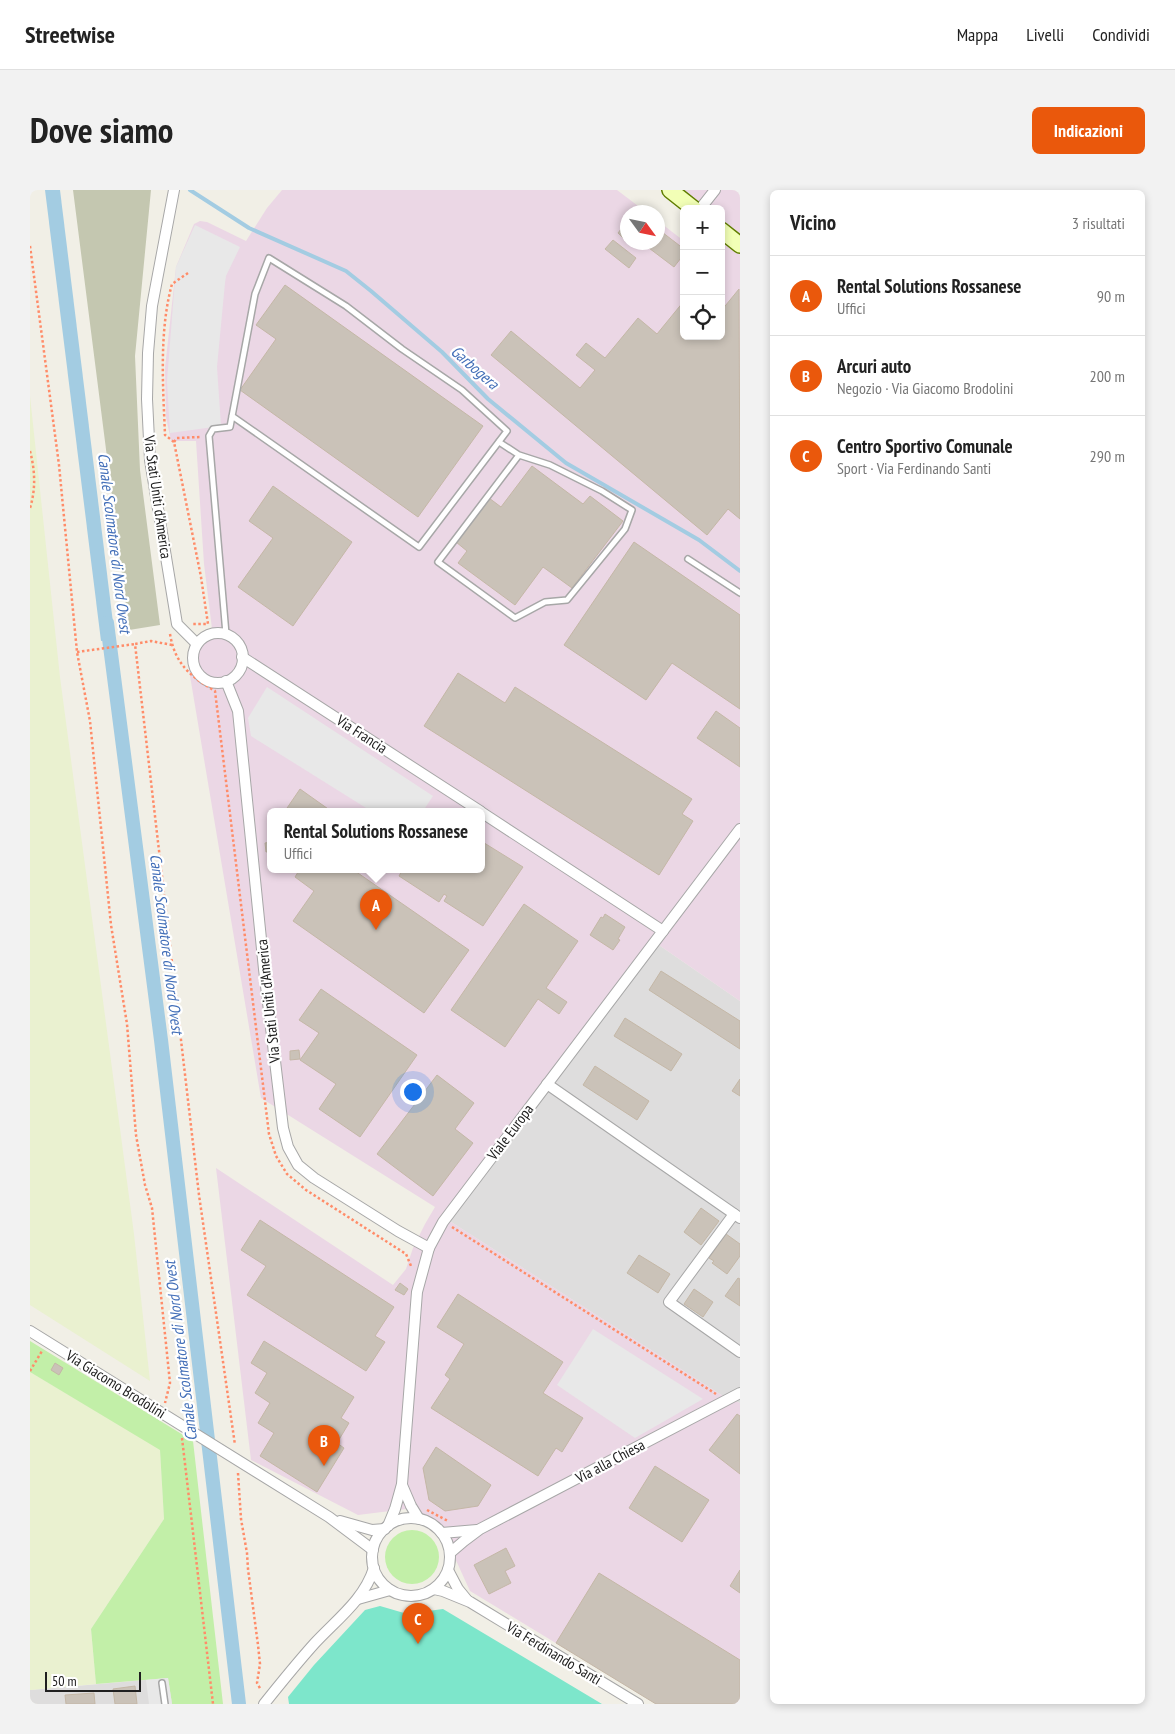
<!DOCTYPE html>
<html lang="it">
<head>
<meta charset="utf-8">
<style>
  body { margin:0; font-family:"PT Sans Narrow",sans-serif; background:#f2f2f2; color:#222 }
  .controls { position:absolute; right:15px; top:15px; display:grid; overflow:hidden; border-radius:8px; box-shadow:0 2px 8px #0003 }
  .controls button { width:45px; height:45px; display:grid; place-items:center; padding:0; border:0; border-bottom:1px solid #e0e0e0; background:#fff; color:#222; font:25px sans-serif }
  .compass { position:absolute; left:590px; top:15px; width:45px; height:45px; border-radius:50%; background:#fff; box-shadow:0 2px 8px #0003; rotate:123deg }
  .scale { position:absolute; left:15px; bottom:12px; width:96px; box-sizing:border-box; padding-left:5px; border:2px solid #202020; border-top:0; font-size:14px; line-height:18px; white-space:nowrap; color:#202020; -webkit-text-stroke:4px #fff; paint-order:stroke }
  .you { position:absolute; left:382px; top:901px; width:18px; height:18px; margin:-12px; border:4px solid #fff; border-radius:50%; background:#1a73e8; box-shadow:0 0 0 8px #1a73e833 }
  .badge { display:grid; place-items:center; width:32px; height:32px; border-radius:50%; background:#ea580c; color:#fff; font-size:16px; font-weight:700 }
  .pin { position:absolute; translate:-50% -41px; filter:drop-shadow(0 1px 2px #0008) }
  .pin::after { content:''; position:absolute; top:26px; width:18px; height:15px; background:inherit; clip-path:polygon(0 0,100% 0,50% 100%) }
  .popup { position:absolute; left:237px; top:618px; width:218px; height:65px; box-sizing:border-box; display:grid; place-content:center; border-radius:8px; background:#fff; filter:drop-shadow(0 1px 4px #0005); font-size:16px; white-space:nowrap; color:#767676 }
  .popup b { font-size:19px; color:#222 }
  .popup::after { content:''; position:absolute; left:50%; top:100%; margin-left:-10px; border:10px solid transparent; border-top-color:#fff }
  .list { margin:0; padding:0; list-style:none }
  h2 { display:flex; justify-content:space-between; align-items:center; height:65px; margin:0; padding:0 20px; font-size:21px }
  h2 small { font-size:16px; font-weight:400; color:#767676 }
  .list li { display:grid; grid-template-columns:32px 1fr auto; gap:15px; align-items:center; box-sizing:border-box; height:80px; padding:0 20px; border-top:1px solid #e0e0e0 }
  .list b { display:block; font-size:19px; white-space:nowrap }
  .list p { margin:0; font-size:16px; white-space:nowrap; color:#767676 }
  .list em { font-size:16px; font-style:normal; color:#767676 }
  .icon { flex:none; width:28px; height:28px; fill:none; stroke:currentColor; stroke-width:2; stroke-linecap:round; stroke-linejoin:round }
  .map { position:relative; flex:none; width:710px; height:1514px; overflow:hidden; border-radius:8px }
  header { display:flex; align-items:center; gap:30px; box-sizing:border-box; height:70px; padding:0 25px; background:#fff; border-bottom:1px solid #e0e0e0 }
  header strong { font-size:24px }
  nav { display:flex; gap:28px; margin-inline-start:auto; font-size:18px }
  .intro { display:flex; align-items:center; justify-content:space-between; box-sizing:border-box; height:120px; padding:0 30px }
  h1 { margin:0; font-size:35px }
  .button { padding:12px 22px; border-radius:8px; background:#ea580c; color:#fff; font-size:18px; font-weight:700 }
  main { display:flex; gap:30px; padding:0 30px }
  aside { flex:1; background:#fff; border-radius:8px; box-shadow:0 2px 8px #0003 }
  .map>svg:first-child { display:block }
  .residential { fill:#dedddd }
  .industrial { fill:#ebd7e5; fill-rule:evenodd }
  .construction { fill:#c4c7b0 }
  .farmland { fill:#eaf1d0 }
  .grass { fill:#c2efa8 }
  .pitch { fill:#7de6cb }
  .parking { fill:#e8e8e8 }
  .water { fill:#a3cce2 }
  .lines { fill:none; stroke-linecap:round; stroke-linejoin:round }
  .stream { stroke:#a3cce2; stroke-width:4 }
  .canal { stroke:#a3cce2; stroke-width:14 }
  .building { fill:#cac2b8; stroke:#c4b7a6 }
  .lane-casing { stroke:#a7a7a7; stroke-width:8 }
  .street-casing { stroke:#a7a7a7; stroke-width:12 }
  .secondary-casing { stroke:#607e00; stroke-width:18 }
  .path { stroke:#ff8c69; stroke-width:2.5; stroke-dasharray:2.5 2.5; stroke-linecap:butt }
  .lane { stroke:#fff; stroke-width:5 }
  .street { stroke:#fff; stroke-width:10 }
  .secondary { stroke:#f2ffb6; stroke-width:15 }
  .labels { text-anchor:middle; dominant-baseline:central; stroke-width:4.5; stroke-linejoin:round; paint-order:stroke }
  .street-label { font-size:15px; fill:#202020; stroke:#fff }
  .water-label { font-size:16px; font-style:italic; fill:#436fb8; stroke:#fff }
</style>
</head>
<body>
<header>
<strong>Streetwise</strong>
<nav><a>Mappa</a><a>Livelli</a><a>Condividi</a></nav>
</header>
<div class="intro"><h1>Dove siamo</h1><a class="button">Indicazioni</a></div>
<main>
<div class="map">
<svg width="710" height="1514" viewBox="0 0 710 1514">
  <rect width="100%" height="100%" fill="#f1efe6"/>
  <g class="residential">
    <path d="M626 753 710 811V1213L693 1206 418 1030Z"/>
    <path d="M138 1488 142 1514H0V1500Z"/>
  </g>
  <g class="industrial">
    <path d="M252 0H587L616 22H598V52H628V31L654 51V146H691V45L710 60V811L626 753 418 1030 693 1206 710 1213V1514H626L440 1401 408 1331 376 1319 328 1325 221 1270 186 978 363 1095 376 1079 383 1058 395 1034 405 1017 231 908 157 468 177 449 182 439 174 374 166 251H141L136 227 135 178 146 77 164 34 170 31 177 32 216 51 237 18ZM241 621H451V679H241Z"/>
    <path d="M645 0H710V51L691 36V19H670Z"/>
  </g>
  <path class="construction" d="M43 0H121L105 166 110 280 130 435 99 440Z"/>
  <g class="farmland">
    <path d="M0 206 30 487 104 1044 120 1191 0 1115Z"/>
    <path d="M0 1182 130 1259 134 1329 61 1439 66 1494 0 1500Z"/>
  </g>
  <g class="grass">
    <path d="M0 1151 163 1251 193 1514H142L138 1488 66 1494 61 1439 134 1329 130 1260 0 1182Z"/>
    <circle cx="382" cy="1367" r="27"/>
  </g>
  <path class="pitch" d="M350 1416 374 1423 391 1422 413 1419 572 1514H259L258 1507 284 1475 335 1420Z"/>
  <g class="parking">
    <path d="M165 35 210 57 196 86 195 93 187 177 191 236 140 243 137 191 146 77Z"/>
    <path d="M237 497 403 606 393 621H341L221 546 218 528Z"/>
    <path d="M563 1139 673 1209 605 1248 527 1195Z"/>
    <path d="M138 1488 142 1514H119L116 1490Z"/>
  </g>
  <path class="water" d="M15 0H30L85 449 71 451Z"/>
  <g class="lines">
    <path class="stream" d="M160 0 219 38 316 81 341 101 412 162 458 209 536 273 669 350 710 381"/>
    <path class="canal" d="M77 433 131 850 209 1514"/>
  </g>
  <g class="building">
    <path d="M598 30V42L593 48 588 43Z"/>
    <path d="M628 39 654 59V64L644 77 611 52H628Z"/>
    <path d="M583 50 606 68 599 78 575 59Z"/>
    <path d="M255 95 453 236 388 327 210 200 246 149 226 135Z"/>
    <path d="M709 99 710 329 698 319 677 345 461 165 481 141 550 198 565 180 546 165 556 153 575 168 608 128 627 144 654 111V146H691V121Z"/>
    <path d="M502 276 553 314 560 306 593 331 542 398 513 377 485 415 428 373 437 361 426 352 459 308 471 317Z"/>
    <path d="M243 296 322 352 263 436 208 397 243 348 219 331Z"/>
    <path d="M604 352 710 425V519L642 473 616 510 534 455Z"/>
    <path d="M428 483 475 513 485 497 662 609 652 624 663 631 629 685 394 536Z"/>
    <path d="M686 521 710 538V577L667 548Z"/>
    <path d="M270 599 301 621H255Z"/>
    <path d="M451 651 493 677 453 736 414 711 417 706 414 704 409 712 369 686 373 679H451Z"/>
    <path d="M241 652V661L236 662 235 653Z"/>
    <path d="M270 679H327L325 681 439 760 394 823 263 731 284 701 265 687Z"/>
    <path d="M494 714 548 751 516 798 537 812 529 824 508 809 475 857 421 820Z"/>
    <path d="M575 724 595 737 588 749 590 750 583 760 560 745 571 727 573 728Z"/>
    <path d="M631 781 710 831V859L619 800Z"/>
    <path d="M291 799 387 865 330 947 289 919 306 894 270 870 289 843 269 830Z"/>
    <path d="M595 828 652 864 641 881 584 846Z"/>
    <path d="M269 860 270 869 260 870V861Z"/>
    <path d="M565 876 619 911 607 930 553 895Z"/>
    <path d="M407 885 444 913 425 939 443 953 403 1006 347 964Z"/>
    <path d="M710 889V906L702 901Z"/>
    <path d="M671 1018 689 1031 671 1055 654 1042Z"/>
    <path d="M230 1030 364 1117 345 1146 355 1152 336 1181 217 1105 236 1076 211 1060Z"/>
    <path d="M696 1044 710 1054V1066L697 1084 682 1073 684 1071 679 1068Z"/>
    <path d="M609 1065 640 1084 628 1103 597 1083Z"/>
    <path d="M708 1088 710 1089V1116L695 1106Z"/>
    <path d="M370 1093 378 1099 374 1105 365 1100Z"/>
    <path d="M664 1099 683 1112 673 1127 654 1114Z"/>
    <path d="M428 1104 533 1172 513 1203 553 1228 532 1262 526 1258 508 1286 401 1218 420 1189 415 1185 434 1154 407 1137Z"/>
    <path d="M234 1151 324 1207 311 1228 319 1233 307 1253 314 1258 287 1302 230 1266 244 1243 228 1233 240 1213 225 1203 237 1183 221 1173Z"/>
    <path d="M25 1173 33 1178 29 1185 21 1180Z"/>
    <path d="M707 1224 710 1226V1284L679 1260Z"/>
    <path d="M406 1257 461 1295 448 1316 415 1321 399 1310 393 1278Z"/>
    <path d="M625 1276 679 1310 652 1352 599 1318Z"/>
    <path d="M476 1358 485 1376 475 1381 481 1393 459 1404 444 1375Z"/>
    <path d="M710 1380V1403L700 1396Z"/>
    <path d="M569 1383 710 1470V1514H626L526 1453Z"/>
    <path d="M105 1496 107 1514H85L83 1499Z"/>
    <path d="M64 1503 65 1514H36L35 1505Z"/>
  </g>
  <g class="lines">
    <g class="lane-casing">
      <g id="lane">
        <path d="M469 252 489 265 408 372 485 428 515 412 537 410 595 339 602 320 572 301 520 275 489 265"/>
        <path d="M658 369 710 403"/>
        <path d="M196 444 179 246 183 239 200 237 225 104 239 68 316 116 372 159 432 200 477 241 389 357 202 226"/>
        <path d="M132 1493 135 1514"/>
      </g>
    </g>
    <g class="street-casing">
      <g id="street">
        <path d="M144 0 122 116 118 163 117 209 120 270 147 434 167 454"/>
        <path d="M670 19 685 0"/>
        <circle cx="188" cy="468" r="25"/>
        <path d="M212 467 450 621"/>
        <path d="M196 491 208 521 234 779 253 938 258 957 268 975 284 988 368 1041 399 1058"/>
        <path d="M451 622 633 741"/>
        <path d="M517 894 710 1028"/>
        <path d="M704 1024 639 1112 710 1162"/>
        <path d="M0 1141 299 1327 343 1360"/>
        <path d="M372 1295 381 1316 389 1329"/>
        <circle cx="381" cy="1367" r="39"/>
        <path d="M310 1331 342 1340 355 1339"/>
        <path d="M358 1336 365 1319 372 1294 387 1102 399 1058 413 1032 710 639"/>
        <path d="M412 1343 447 1340"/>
        <path d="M420 1363 434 1351 450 1339 710 1203"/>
        <path d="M418 1380 428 1399 437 1410"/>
        <path d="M404 1399 413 1401 440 1412 608 1514"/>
        <path d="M328 1409 360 1400"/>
        <path d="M234 1514C250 1494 267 1473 284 1454 306 1430 334 1410 344 1378"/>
      </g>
    </g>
    <g class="secondary-casing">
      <g id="secondary">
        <path d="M640 0 664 19"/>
        <path d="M691 40 710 55"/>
      </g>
    </g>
    <g class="path">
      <path d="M0 56 29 275 47 462 60 531 81 735 97 834 106 945 115 995 122 1018 140 1193 135 1213"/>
      <path d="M158 83 142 94C129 141 133 196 135 245L144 252 171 387 178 434H163"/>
      <path d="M144 252 147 248 170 247"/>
      <path d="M0 261C5 280 6 299 0 318"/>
      <path d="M140 444C145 474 160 486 185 501L239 944 246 966 257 984 276 1000 376 1064 381 1076"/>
      <path d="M142 455 121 451 105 454 169 1005 205 1255"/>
      <path d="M47 462 105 454"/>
      <path d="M422 1037 686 1204"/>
      <path d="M0 1181 12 1161"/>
      <path d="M152 1248 183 1514"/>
      <path d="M208 1283 211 1329 217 1363 218 1379 228 1455 230 1474 227 1493 231 1500"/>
      <path d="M397 1320 418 1331"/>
    </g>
    <use href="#lane" class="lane"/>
    <use href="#street" class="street"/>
    <use href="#secondary" class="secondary"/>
  </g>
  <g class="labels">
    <g class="street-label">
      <text transform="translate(128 307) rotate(82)">Via Stati Uniti d'America</text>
      <text transform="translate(332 544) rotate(33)">Via Francia</text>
      <text transform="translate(238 811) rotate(-96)">Via Stati Uniti d'America</text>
      <text transform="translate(480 942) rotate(-53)">Viale Europa</text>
      <text transform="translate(86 1194) rotate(32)">Via Giacomo Brodolini</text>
      <text transform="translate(580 1271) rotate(-28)">Via alla Chiesa</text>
      <text transform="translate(524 1463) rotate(31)">Via Ferdinando Santi</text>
    </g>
    <g class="water-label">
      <text transform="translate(445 177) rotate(41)">Garbogera</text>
      <text transform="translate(85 353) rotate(83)">Canale Scolmatore di Nord Ovest</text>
      <text transform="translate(137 754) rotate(83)">Canale Scolmatore di Nord Ovest</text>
      <text transform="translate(150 1161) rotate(-97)">Canale Scolmatore di Nord Ovest</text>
    </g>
  </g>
</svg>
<div class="controls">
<button>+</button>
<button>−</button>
<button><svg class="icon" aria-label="locate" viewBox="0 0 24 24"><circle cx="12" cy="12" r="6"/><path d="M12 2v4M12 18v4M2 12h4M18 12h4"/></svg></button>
</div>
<svg class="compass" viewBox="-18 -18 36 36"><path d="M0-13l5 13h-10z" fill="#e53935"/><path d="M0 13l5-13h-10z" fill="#767676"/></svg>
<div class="scale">50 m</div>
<div class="you"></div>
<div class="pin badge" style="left:346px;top:740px">A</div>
<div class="popup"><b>Rental Solutions Rossanese</b>Uffici</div>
<div class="pin badge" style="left:294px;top:1276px">B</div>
<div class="pin badge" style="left:388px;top:1454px">C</div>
</div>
<aside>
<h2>Vicino<small>3 risultati</small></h2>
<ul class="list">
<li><span class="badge">A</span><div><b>Rental Solutions Rossanese</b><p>Uffici</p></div><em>90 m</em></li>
<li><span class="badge">B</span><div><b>Arcuri auto</b><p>Negozio · Via Giacomo Brodolini</p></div><em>200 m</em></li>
<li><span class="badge">C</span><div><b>Centro Sportivo Comunale</b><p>Sport · Via Ferdinando Santi</p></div><em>290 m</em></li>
</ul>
</aside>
</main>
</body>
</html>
